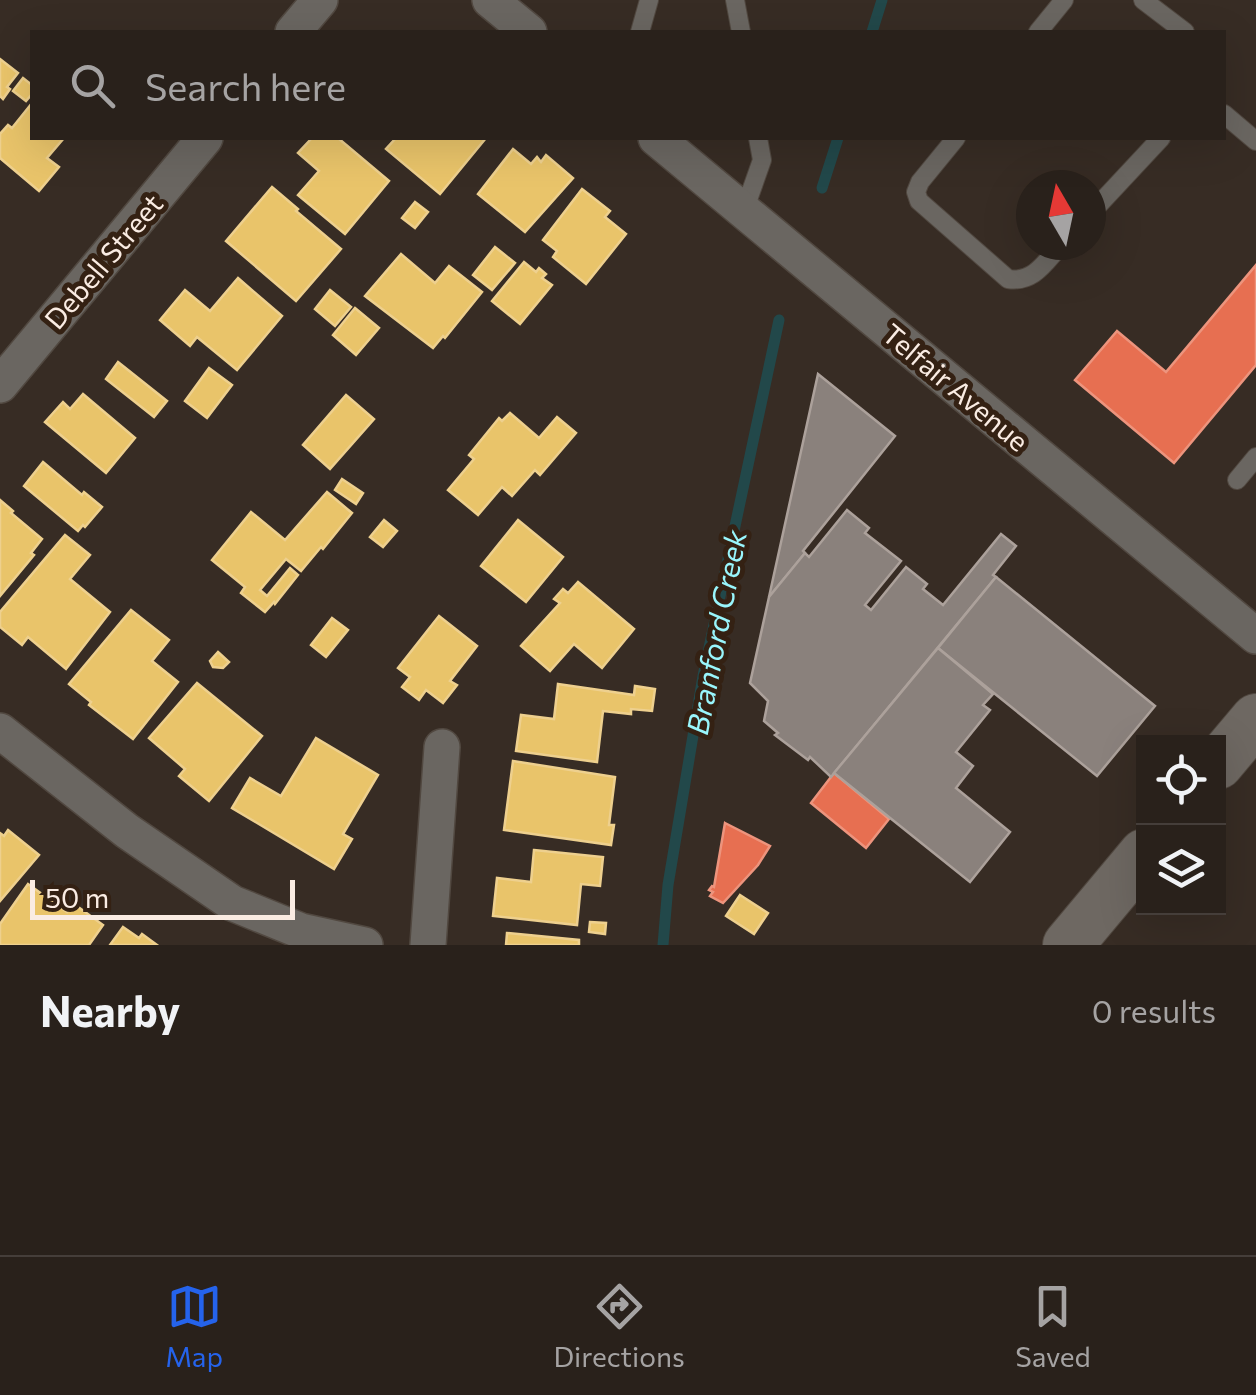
<!DOCTYPE html>
<html lang="en">
<head>
<meta charset="utf-8">
<style>
  body { margin:0; font-family:Commissioner,sans-serif; background:#352e28; color:#f1f3f6 }
  .controls { position:absolute; right:30px; bottom:30px; display:grid; overflow:hidden; border-radius:0px; box-shadow:0 10px 40px #0002 }
  .controls button { width:90px; height:90px; display:grid; place-items:center; padding:0; border:0; border-bottom:2px solid #453e3a; background:#29211b; color:#f1f3f6; font:50px sans-serif }
  .compass { position:absolute; left:1016px; top:170px; width:90px; height:90px; border-radius:50%; background:#29211b; box-shadow:0 10px 40px #0002; rotate:351deg }
  .scale { position:absolute; left:30px; bottom:25px; width:265px; box-sizing:border-box; padding-left:10px; border:5px solid #faece3; border-top:0; font-size:28px; line-height:35px; white-space:nowrap; color:#faece3; -webkit-text-stroke:8px #342113; paint-order:stroke }
  .list { margin:0; padding:0; list-style:none }
  h2 { display:flex; justify-content:space-between; align-items:center; height:130px; margin:0; padding:0 40px; font-size:42px }
  h2 small { font-size:32px; font-weight:400; color:#a5a3a3 }
  .icon { flex:none; width:55px; height:55px; fill:none; stroke:currentColor; stroke-width:2; stroke-linecap:round; stroke-linejoin:round }
  .map { position:relative; flex:none; width:1256px; height:945px; overflow:hidden }
  .search { position:absolute; background:#29211b; box-shadow:0 10px 40px #0002; left:30px; right:30px; top:30px; height:110px; display:flex; align-items:center; gap:25px; box-sizing:border-box; padding:0 35px; border-radius:0px; color:#a5a3a3; font-size:38px }
  .sheet { height:310px; background:#29211b }
  nav { display:flex; justify-content:space-around; align-items:center; box-sizing:border-box; height:140px; border-top:2px solid #453e3a; background:#29211b; font-size:28px; color:#a5a3a3 }
  nav a { display:grid; justify-items:center; gap:5px }
  nav .on { color:#2563eb }
  .map>svg:first-child { display:block }
  .homes { fill:#e9c46a; stroke:#eed08e; stroke-width:2.5 }
  .shops { fill:#e76f51; stroke:#ed947d; stroke-width:2.5 }
  .industry { fill:#8a817c; stroke:#aca19b; stroke-width:2.5 }
  .lines { fill:none; stroke-linecap:round; stroke-linejoin:round }
  .stream { stroke:#22484a; stroke-width:11 }
  .lane-casing { stroke:#514840; stroke-width:20 }
  .street-casing { stroke:#514840; stroke-width:38 }
  .secondary-casing { stroke:#514840; stroke-width:52 }
  .lane { stroke:#6a6661; stroke-width:18 }
  .street { stroke:#6a6661; stroke-width:35 }
  .secondary { stroke:#6e6862; stroke-width:50 }
  .labels { text-anchor:middle; dominant-baseline:central; stroke-width:10; stroke-linejoin:round; paint-order:stroke }
  .street-label { font-size:28px; fill:#faece3; stroke:#342113 }
  .water-label { font-size:30px; font-style:italic; fill:#99f6fc; stroke:#342113 }
</style>
</head>
<body>
<div class="map">
<svg width="1256" height="945" viewBox="0 0 1256 945">
  <rect width="100%" height="100%" fill="#372c24"/>
  <g class="homes">
    <path d="M0 59 18 73 7 87 10 89 3 99 0 96Z"/>
    <path d="M23 78 32 85V94L26 101 13 91Z"/>
    <path d="M32 103V138H64L47 158 59 167 39 191 0 158V134L8 125 12 128Z"/>
    <path d="M312 138H338L389 181 345 234 298 195 319 171 298 153Z"/>
    <path d="M396 138H486L440 194 386 149Z"/>
    <path d="M513 149 531 164 537 157 541 162 546 155 573 178 525 232 478 194Z"/>
    <path d="M272 187 298 209 296 211 341 249 296 301 226 241Z"/>
    <path d="M582 189 610 211 605 217 626 234 586 284 553 257 557 251 543 240Z"/>
    <path d="M415 202 428 212 415 228 402 218Z"/>
    <path d="M495 247 515 263 492 290 473 275Z"/>
    <path d="M401 254 435 283 449 266 482 292 445 338 443 336 433 348 365 296Z"/>
    <path d="M524 262 536 272 539 268 546 274 542 278 552 285 520 324 492 301Z"/>
    <path d="M238 278 282 316 237 370 197 337 190 346 160 320 185 290 210 311Z"/>
    <path d="M330 290 351 307 335 326 315 309Z"/>
    <path d="M355 308 379 328 356 355 333 335Z"/>
    <path d="M118 362 167 401 154 417 106 379Z"/>
    <path d="M209 368 232 385 207 418 185 401Z"/>
    <path d="M83 394 135 438 106 473 45 422 63 402 70 409Z"/>
    <path d="M346 395 374 419 330 469 303 445Z"/>
    <path d="M510 413 539 438 557 417 576 433 540 475 535 470 512 496 502 487 478 515 448 490 474 459 469 455 499 418 502 421Z"/>
    <path d="M43 462 82 495 84 492 102 507 85 527 83 525 78 531 24 486Z"/>
    <path d="M342 479 363 493 356 504 335 490Z"/>
    <path d="M327 492 352 513 323 549 321 547 301 571 286 559 260 590 267 596 290 568 298 575 275 604 274 602 265 612 241 593 245 587 212 560 251 512 285 540Z"/>
    <path d="M0 500 13 511 11 513 42 539 31 553 34 555 0 596Z"/>
    <path d="M384 520 397 531 383 547 370 537Z"/>
    <path d="M518 520 563 557 526 602 481 566Z"/>
    <path d="M65 535 90 555 70 579 110 612 66 669 28 637 22 645 0 627V612Z"/>
    <path d="M578 582 634 629 602 668 574 644 550 671 521 646 560 603 554 599 563 589 568 593Z"/>
    <path d="M131 610 169 640 152 661 178 682 133 739 89 705 91 702 69 684Z"/>
    <path d="M439 616 477 646 450 681 457 685 443 703 426 690 419 700 402 687 410 677 398 668Z"/>
    <path d="M332 618 348 630 326 657 311 645Z"/>
    <path d="M218 652 229 662 223 668 213 667 210 661Z"/>
    <path d="M197 683 262 736 209 801 179 776 185 769 149 738Z"/>
    <path d="M558 684 634 695 635 686 655 689 652 711 631 709V714L603 711 597 762 516 751 521 715 554 719Z"/>
    <path d="M316 738 378 775 343 834 352 839 334 869 232 808 250 778 281 796Z"/>
    <path d="M513 761 615 777 609 825H614L611 845 504 830Z"/>
    <path d="M8 830 39 855 0 901V833L4 836Z"/>
    <path d="M534 850 603 857 600 886 581 884 577 925 493 916 497 878 531 882Z"/>
    <path d="M28 884 67 912 74 904 103 925 89 945H0V924Z"/>
    <path d="M740 895 768 913 754 934 726 916Z"/>
    <path d="M590 922 606 923 605 934 589 932Z"/>
    <path d="M123 927 139 938 142 934 157 945H110Z"/>
    <path d="M507 933 579 940V945H506Z"/>
  </g>
  <g class="shops">
    <path d="M1256 265V365L1174 463 1075 380 1117 331 1166 372Z"/>
    <path d="M834 773 889 819 866 848 811 803Z"/>
    <path d="M725 823 770 846 758 865 723 903 710 896 713 892 709 890 712 886 714 887Z"/>
  </g>
  <g class="industry">
    <path d="M818 374 895 436 803 551 805 553 769 597Z"/>
    <path d="M847 510 869 528 865 533 901 561 865 605 871 610 906 567 927 584 923 589 943 605 1001 534 1016 546 993 575 996 577 831 777 810 757 808 760 775 735 778 733 764 721 768 701 750 683 769 597 805 553 809 557Z"/>
    <path d="M996 577 1155 706 1097 776 938 648Z"/>
    <path d="M938 648 993 694 983 705 990 710 956 752 973 766 956 788 1010 832 970 882 834 773Z"/>
  </g>
  <g class="lines">
    <g class="stream">
      <path d="M872 32 882 0"/>
      <path d="M822 188 838 138"/>
      <path d="M663 945 668 885 703 676 779 320"/>
    </g>
    <g class="lane-casing">
      <g id="lane">
        <path d="M735 0 741 32"/>
        <path d="M1143 0 1185 32"/>
        <path d="M640 32 649 0"/>
        <path d="M1038 32 1064 0"/>
        <path d="M1224 114 1256 141"/>
        <path d="M956 138 920 182 916 192 919 201 1008 279C1034 283 1045 262 1061 245"/>
        <path d="M744 211 762 160 758 138"/>
        <path d="M1091 213 1161 138"/>
        <path d="M1237 480 1256 457"/>
      </g>
    </g>
    <g class="street-casing">
      <g id="street">
        <path d="M490 0 529 32"/>
        <path d="M293 32 320 0"/>
        <path d="M656 138 1256 636"/>
        <path d="M0 385 205 138"/>
        <path d="M0 731 127 831 232 903 301 931 365 945"/>
        <path d="M428 945 442 747"/>
      </g>
    </g>
    <g class="secondary-casing">
      <g id="secondary">
        <path d="M1218 764 1256 719"/>
        <path d="M1068 945 1144 854"/>
      </g>
    </g>
    <use href="#lane" class="lane"/>
    <use href="#street" class="street"/>
    <use href="#secondary" class="secondary"/>
  </g>
  <g class="labels">
    <g class="street-label">
      <text transform="translate(103 261) rotate(-50)">Debell Street</text>
      <text transform="translate(956 387) rotate(40)">Telfair Avenue</text>
    </g>
    <g class="water-label">
      <text transform="translate(715 632) rotate(-79)">Branford Creek</text>
    </g>
  </g>
</svg>
<div class="controls">
<button><svg class="icon" aria-label="locate" viewBox="0 0 24 24"><circle cx="12" cy="12" r="6"/><path d="M12 2v4M12 18v4M2 12h4M18 12h4"/></svg></button>
<button><svg class="icon" aria-label="layers" viewBox="0 0 24 24"><path d="M12 4l9 5-9 5-9-5zM3 14l9 5 9-5"/></svg></button>
</div>
<svg class="compass" viewBox="-18 -18 36 36"><path d="M0-13l5 13h-10z" fill="#e53935"/><path d="M0 13l5-13h-10z" fill="#a5a3a3"/></svg>
<div class="scale">50 m</div>
<div class="search"><svg class="icon" aria-label="search" viewBox="0 0 24 24"><circle cx="10" cy="10" r="6"/><path d="M15 15l6 6"/></svg>Search here</div>
</div>
<section class="sheet">
<h2>Nearby<small>0 results</small></h2>
<ul class="list">
</ul>
</section>
<nav>
<a class="on"><svg class="icon" aria-label="map" viewBox="0 0 24 24"><path d="M3 6l6-2 6 2 6-2v14l-6 2-6-2-6 2zM9 4v14M15 6v14"/></svg>Map</a>
<a><svg class="icon" aria-label="directions" viewBox="0 0 24 24"><path d="M12 3l9 9-9 9-9-9zM9 14v-3h6M13 9l2 2-2 2"/></svg>Directions</a>
<a><svg class="icon" aria-label="saved" viewBox="0 0 24 24"><path d="M7 4h10v16l-5-4-5 4z"/></svg>Saved</a>
</nav>
</body>
</html>
